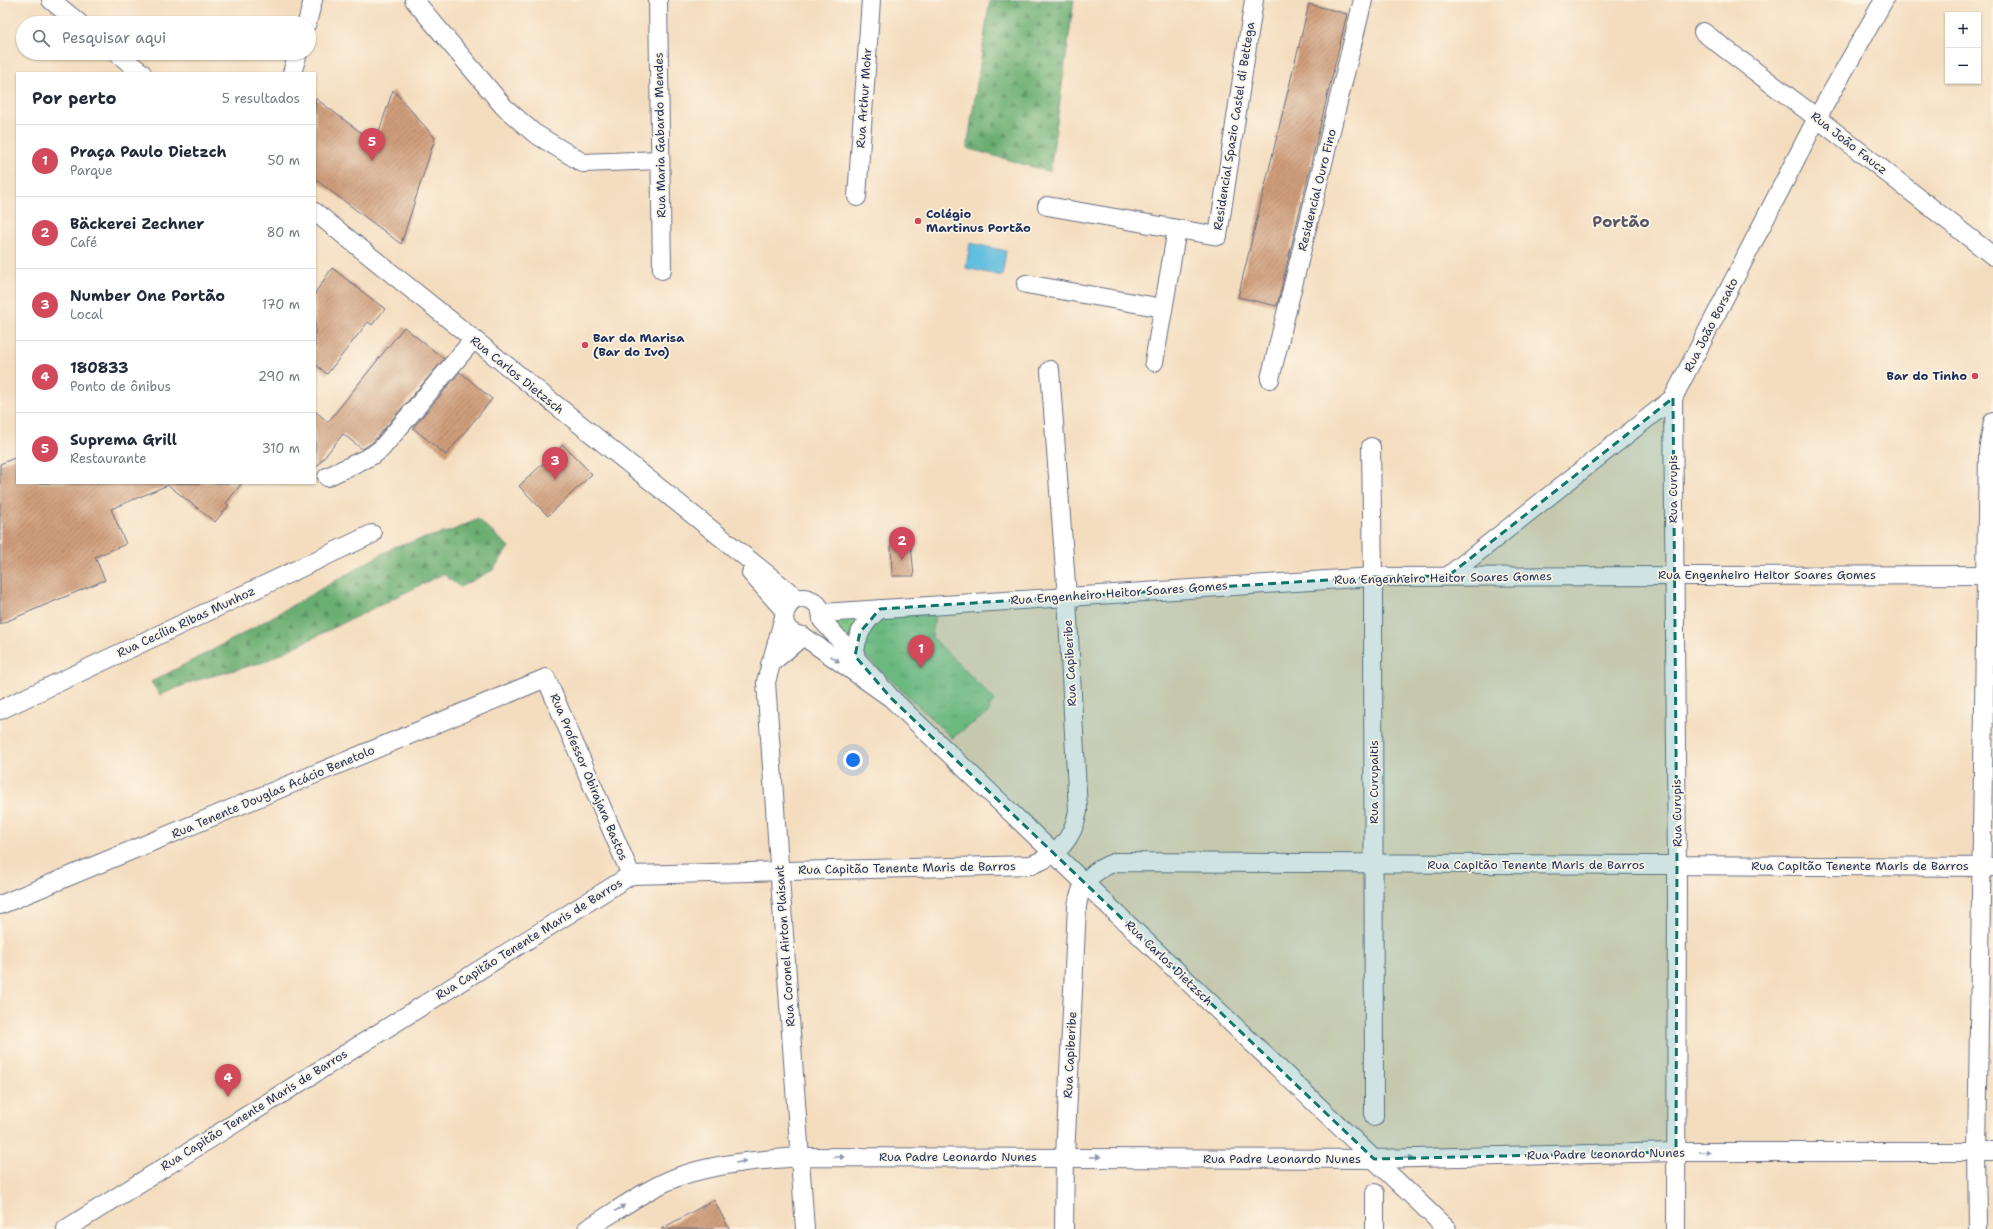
<!DOCTYPE html>
<html lang="pt">
<head>
<meta charset="utf-8">
<style>
  body { margin:0; font-family:"Shantell Sans",sans-serif; background:#f6f6f7; color:#1f2937 }
  .controls { position:absolute; right:12px; top:12px; display:grid; overflow:hidden; border-radius:0px; box-shadow:0 1px 3px #0004 }
  .controls button { width:36px; height:36px; display:grid; place-items:center; padding:0; border:0; border-bottom:1px solid #e0e1e3; background:#fff; color:#1f2937; font:20px sans-serif }
  .you { position:absolute; left:853px; top:760px; width:14px; height:14px; margin:-10px; border:3px solid #fff; border-radius:50%; background:#1a73e8; box-shadow:0 0 0 6px #1a73e833 }
  .badge { display:grid; place-items:center; width:26px; height:26px; border-radius:50%; background:#d1495b; color:#fff; font-size:13px; font-weight:700 }
  .pin { position:absolute; translate:-50% -33px; filter:drop-shadow(0 1px 2px #0008) }
  .pin::after { content:''; position:absolute; top:21px; width:14px; height:12px; background:inherit; clip-path:polygon(0 0,100% 0,50% 100%) }
  .list { margin:0; padding:0; list-style:none }
  h2 { display:flex; justify-content:space-between; align-items:center; height:52px; margin:0; padding:0 16px; font-size:17px }
  h2 small { font-size:13px; font-weight:400; color:#747a83 }
  .list li { display:grid; grid-template-columns:26px 1fr auto; gap:12px; align-items:center; box-sizing:border-box; height:72px; padding:0 16px; border-top:1px solid #e0e1e3 }
  .list b { display:block; font-size:15px; white-space:nowrap }
  .list p { margin:0; font-size:13px; white-space:nowrap; color:#747a83 }
  .list em { font-size:13px; font-style:normal; color:#747a83 }
  .icon { flex:none; width:22px; height:22px; fill:none; stroke:currentColor; stroke-width:2; stroke-linecap:round; stroke-linejoin:round }
  .map { position:relative; flex:none; width:1993px; height:1229px; overflow:hidden }
  .search { position:absolute; background:#fff; box-shadow:0 1px 3px #0004; left:16px; top:16px; width:300px; height:44px; display:flex; align-items:center; gap:10px; box-sizing:border-box; padding:0 14px; border-radius:22px; color:#747a83; font-size:15px }
  .panel { position:absolute; background:#fff; box-shadow:0 1px 3px #0004; left:16px; top:72px; width:300px; height:412px; border-radius:0px }
  .map>svg:first-child { display:block }
  .forest { fill:url(#forest-firs); stroke:#436e68 }
  .park { fill:url(#park-tufts); stroke:#507c72 }
  .water { fill:#61bedf; stroke:#3e769e }
  .building { fill:url(#building-hatch) }
  .lines { fill:none; stroke-linecap:round; stroke-linejoin:round }
  .minor-casing { stroke:#676c80; stroke-width:20 }
  .minor { stroke:#fff; stroke-width:18 }
  .oneway { fill:#8d97ae }
  .marked { fill:#0f766e; fill-opacity:0.2; stroke:#0f766e; stroke-width:3; stroke-dasharray:8 5; stroke-linejoin:round }
  .poi-dot { fill:#d1495b; stroke:#fcf5e5; stroke-width:1.5 }
  .labels { text-anchor:middle; dominant-baseline:central; stroke-width:3.5; stroke-linejoin:round; paint-order:stroke }
  .street-label { font-size:12px; fill:#1b2f5e; stroke:#fcf5e5 }
  .poi-label { font-size:12px; font-weight:bold; fill:#1b2f5e; stroke:#fcf5e5; text-anchor:start }
  .district-label { font-size:16px; font-weight:bold; fill:#5a5668; stroke:#fcf5e5 }
</style>
</head>
<body>
<div class="map">
<svg width="1993" height="1229" viewBox="0 0 1993 1229">
  <defs>
    <pattern id="forest-firs" width="22" height="20" patternUnits="userSpaceOnUse"><rect width="22" height="20" fill="#6bae72"/><path d="M5 1l3.5 6h-7zM16 11l3.5 6h-7z" fill="#578e61"/></pattern>
    <pattern id="park-tufts" width="24" height="20" patternUnits="userSpaceOnUse"><rect width="24" height="20" fill="#84ca85"/><path d="M3 7l-1-3M5 7V3M7 7l1-3M15 17l-1-3M17 17v-4M19 17l1-3" fill="none" stroke="#6ba470"/></pattern>
    <pattern id="building-hatch" width="6" height="6" patternUnits="userSpaceOnUse"><rect width="6" height="6" fill="#cf9d7a"/><path d="M-1 1l2-2M0 6l6-6M5 7l2-2" fill="none" stroke="#a78067"/></pattern>
  </defs>
  <rect width="100%" height="100%" fill="#fcf5e5"/>
  <filter id="ink" filterUnits="userSpaceOnUse"><feTurbulence type="fractalNoise" baseFrequency=".025" numOctaves="2"/><feDisplacementMap in="SourceGraphic" scale="8" xChannelSelector="R" yChannelSelector="G"/><feConvolveMatrix kernelMatrix="1 2 1 2 8 2 1 2 1" color-interpolation-filters="sRGB"/></filter>
  <filter id="wash" filterUnits="userSpaceOnUse"><feTurbulence type="fractalNoise" baseFrequency=".012" numOctaves="4" result="noise"/><feDisplacementMap in="SourceGraphic" scale="16" xChannelSelector="R" yChannelSelector="G"/><feGaussianBlur stdDeviation="0.9" result="paint"/><feColorMatrix in="noise" values="0 0 0 0 0 0 0 0 0 0 0 0 0 0 0 0 0 1.4 0 .05"/><feComposite in="paint" operator="in"/></filter>
  <g filter="url(#wash)">
    <rect width="100%" height="100%" fill="#f4ddbf"/>
    <g class="forest">
      <path d="M990 0H1074L1050 172 967 148Z"/>
      <path d="M478 519 509 547 493 570 460 587 443 574 264 662 194 681 160 695 151 682 239 636 396 546 451 531Z"/>
    </g>
    <path class="park" d="M935 612 932 637 995 700 990 706 989 712 952 738 826 619Z"/>
    <path class="water" d="M970 243 1006 251 1002 276 966 268Z"/>
    <g id="blocks">
      <g class="building">
        <path d="M1309 4 1347 14 1277 306 1238 297Z"/>
        <path d="M393 90 435 138 401 244 315 179V98L375 143Z"/>
        <path d="M332 268 385 309 372 325 368 322 327 374 315 364V293Z"/>
        <path d="M404 327 444 359 372 443 362 449 343 434 315 469V411L328 422Z"/>
        <path d="M460 372 492 399 446 455 413 428Z"/>
        <path d="M563 445 592 474 548 516 519 486Z"/>
        <path d="M17 457V483H242L226 503 229 505 215 522 168 485 111 509 126 544 95 557 105 580 0 624V464Z"/>
        <path d="M911 544 914 576H892L891 545Z"/>
        <path d="M714 1200 729 1229H661Z"/>
      </g>
    </g>
  </g>
  <g filter="url(#ink)">
    <use href="#blocks" fill-opacity="0" stroke="#676c80" stroke-width="1"/>
    <g class="lines">
      <g class="minor-casing">
        <g id="minor">
          <path d="M51 0 79 23"/>
          <path d="M414 0 504 107 534 133 583 163 660 160"/>
          <path d="M658 0 662 270"/>
          <path d="M307 23 313 0"/>
          <path d="M1703 32 1817 118 1993 256"/>
          <path d="M117 53 142 73"/>
          <path d="M292 73 298 53"/>
          <path d="M857 197 871 0"/>
          <path d="M1047 206 1218 236 1254 0"/>
          <path d="M315 212 798 599"/>
          <path d="M1026 284 1163 308"/>
          <path d="M1154 362 1177 229"/>
          <path d="M1270 379 1363 0"/>
          <path d="M1673 398 1677 865 1676 1229"/>
          <path d="M1371 447 1373 577 1374 1117"/>
          <path d="M327 477 373 455 381 449 473 340"/>
          <path d="M751 573 785 611"/>
          <path d="M1448 576 1673 398 1817 118 1884 0"/>
          <path d="M822 613 1373 577 1993 575"/>
          <path d="M784 617 766 682 805 1229"/>
          <path d="M855 656C855 636 864 621 880 609"/>
          <path d="M770 664 803 636"/>
          <path d="M891 698 803 636C769 632 787 586 813 601 820 605 822 612 822 620L891 698 1447 1229"/>
          <path d="M0 710 372 534"/>
          <path d="M0 905 546 678 631 875"/>
          <path d="M66 1229 631 875 1031 865C1058 856 1073 839 1078 811L1067 597 1050 370"/>
          <path d="M587 1229C617 1211 647 1188 680 1176 718 1163 761 1160 800 1157L1374 1159 1676 1152H1993"/>
          <path d="M1064 1229 1065 1157 1077 906C1080 883 1094 869 1116 862L1993 867"/>
          <path d="M1375 1229V1193"/>
          <path d="M1978 1229 1977 1152 1988 451 1993 422"/>
        </g>
      </g>
      <use href="#minor" class="minor"/>
    </g>
    <defs><path id="oneway-solid" d="M-6-.8H1V-3.2L6.5 0L1 3.2V.8H-6Z"/></defs>
    <g class="oneway">
      <use href="#oneway-solid" transform="translate(835 659) rotate(35)"/>
      <use href="#oneway-solid" transform="translate(1705 1152)"/>
      <use href="#oneway-solid" transform="translate(839 1157)"/>
      <use href="#oneway-solid" transform="translate(1095 1157)"/>
      <use href="#oneway-solid" transform="translate(1407 1158) rotate(-1)"/>
      <use href="#oneway-solid" transform="translate(741 1162) rotate(-9)"/>
      <use href="#oneway-solid" transform="translate(620 1208) rotate(-32)"/>
    </g>
  </g>
  <path class="marked" d="M1673 398 1677 865 1676 1152 1374 1159 891 698 855 656 860 632 880 609 1373 577 1448 576Z"/>
  <g class="poi-dot">
    <circle cx="918" cy="221" r="4"/>
    <circle cx="585" cy="345" r="4"/>
    <circle cx="1975" cy="376" r="4"/>
  </g>
  <g class="labels">
    <g class="street-label">
      <text transform="translate(864 98) rotate(-86)">Rua Arthur Mohr</text>
      <text transform="translate(1234 126) rotate(-81)">Residencial Spazio Castel di Bettega</text>
      <text transform="translate(660 135) rotate(-91)">Rua Maria Gabardo Mendes</text>
      <text transform="translate(1849 143) rotate(38)">Rua João Faucz</text>
      <text transform="translate(1317 190) rotate(-76)">Residencial Ouro Fino</text>
      <text transform="translate(1711 325) rotate(-63)">Rua João Borsato</text>
      <text transform="translate(517 375) rotate(39)">Rua Carlos Dietzsch</text>
      <text transform="translate(1673 489) rotate(-90)">Rua Curupis</text>
      <text x="1767" y="575">Rua Engenheiro Heitor Soares Gomes</text>
      <text transform="translate(1443 578) rotate(-1)">Rua Engenheiro Heitor Soares Gomes</text>
      <text transform="translate(1119 593) rotate(-4)">Rua Engenheiro Heitor Soares Gomes</text>
      <text transform="translate(186 622) rotate(-25)">Rua Cecília Ribas Munhoz</text>
      <text transform="translate(1070 663) rotate(-93)">Rua Capiberibe</text>
      <text transform="translate(589 777) rotate(67)">Rua Professor Obirajara Bastos</text>
      <text transform="translate(1374 782) rotate(-90)">Rua Curupaitis</text>
      <text transform="translate(273 792) rotate(-23)">Rua Tenente Douglas Acácio Benetolo</text>
      <text transform="translate(1677 813) rotate(-91)">Rua Curupis</text>
      <text x="1536" y="865">Rua Capitão Tenente Maris de Barros</text>
      <text x="1860" y="866">Rua Capitão Tenente Maris de Barros</text>
      <text transform="translate(907 868) rotate(-1)">Rua Capitão Tenente Maris de Barros</text>
      <text transform="translate(529 939) rotate(-32)">Rua Capitão Tenente Maris de Barros</text>
      <text transform="translate(785 946) rotate(-94)">Rua Coronel Airton Plaisant</text>
      <text transform="translate(1169 963) rotate(44)">Rua Carlos Dietzsch</text>
      <text transform="translate(1070 1055) rotate(-87)">Rua Capiberibe</text>
      <text transform="translate(254 1110) rotate(-32)">Rua Capitão Tenente Maris de Barros</text>
      <text transform="translate(1606 1154) rotate(-1)">Rua Padre Leonardo Nunes</text>
      <text x="958" y="1157">Rua Padre Leonardo Nunes</text>
      <text x="1282" y="1159">Rua Padre Leonardo Nunes</text>
    </g>
    <g class="poi-label">
      <text x="926" y="214">Colégio<tspan x="926" dy="14">Martinus Portão</tspan></text>
      <text x="593" y="338">Bar da Marisa<tspan x="593" dy="14">(Bar do Ivo)</tspan></text>
      <text x="1967" y="376" text-anchor="end">Bar do Tinho</text>
    </g>
    <g class="district-label">
      <text x="1621" y="221">Portão</text>
    </g>
  </g>
</svg>
<div class="controls">
<button>+</button>
<button>−</button>
</div>
<div class="you"></div>
<div class="pin badge" style="left:921px;top:668px">1</div>
<div class="pin badge" style="left:902px;top:560px">2</div>
<div class="pin badge" style="left:555px;top:480px">3</div>
<div class="pin badge" style="left:228px;top:1097px">4</div>
<div class="pin badge" style="left:372px;top:161px">5</div>
<div class="search"><svg class="icon" aria-label="search" viewBox="0 0 24 24"><circle cx="10" cy="10" r="6"/><path d="M15 15l6 6"/></svg>Pesquisar aqui</div>
<section class="panel">
<h2>Por perto<small>5 resultados</small></h2>
<ul class="list">
<li><span class="badge">1</span><div><b>Praça Paulo Dietzch</b><p>Parque</p></div><em>50 m</em></li>
<li><span class="badge">2</span><div><b>Bäckerei Zechner</b><p>Café</p></div><em>80 m</em></li>
<li><span class="badge">3</span><div><b>Number One Portão</b><p>Local</p></div><em>170 m</em></li>
<li><span class="badge">4</span><div><b>180833</b><p>Ponto de ônibus</p></div><em>290 m</em></li>
<li><span class="badge">5</span><div><b>Suprema Grill</b><p>Restaurante</p></div><em>310 m</em></li>
</ul>
</section>
</div>
</body>
</html>
